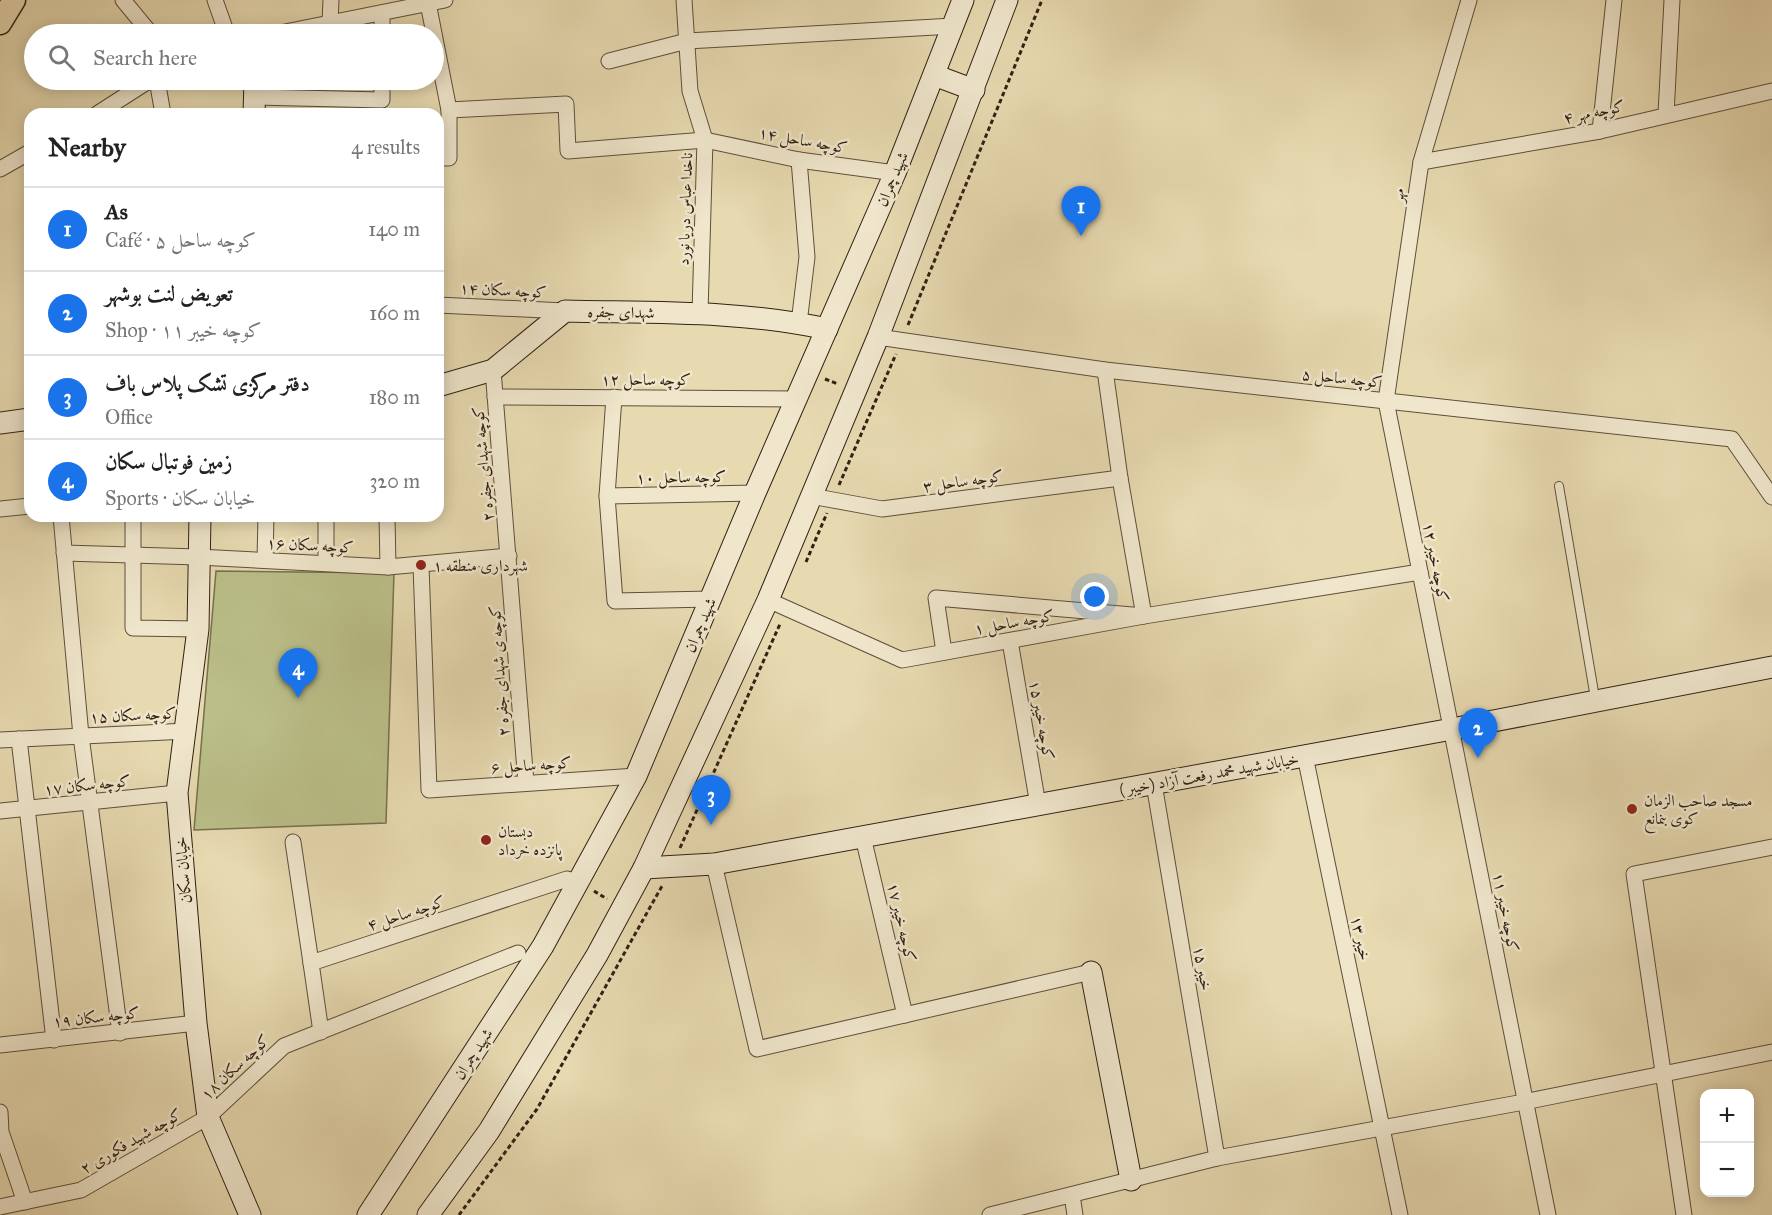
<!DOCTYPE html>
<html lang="en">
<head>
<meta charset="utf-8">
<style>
  body { margin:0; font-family:"IM FELL Great Primer",Amiri,serif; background:#f6f6f6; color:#222 }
  .controls { position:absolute; right:18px; bottom:18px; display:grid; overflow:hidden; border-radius:12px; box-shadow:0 3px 15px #0003 }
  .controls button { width:54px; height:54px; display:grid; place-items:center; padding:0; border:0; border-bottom:2px solid #e0e0e0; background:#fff; color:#222; font:30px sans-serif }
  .you { position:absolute; left:1095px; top:597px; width:21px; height:21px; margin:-15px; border:4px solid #fff; border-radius:50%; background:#1a73e8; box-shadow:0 0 0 9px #1a73e833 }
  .badge { display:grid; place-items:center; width:39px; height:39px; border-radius:50%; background:#1a73e8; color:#fff; font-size:20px; font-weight:700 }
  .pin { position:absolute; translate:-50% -50px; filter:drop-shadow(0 2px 3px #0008) }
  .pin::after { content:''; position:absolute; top:32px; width:21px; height:18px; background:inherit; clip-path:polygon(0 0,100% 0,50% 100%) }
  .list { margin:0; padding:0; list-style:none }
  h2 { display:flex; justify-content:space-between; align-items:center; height:78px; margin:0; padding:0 24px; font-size:26px }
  h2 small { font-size:20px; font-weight:400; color:#767676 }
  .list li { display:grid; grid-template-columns:39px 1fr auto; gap:18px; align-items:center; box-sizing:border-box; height:84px; padding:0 24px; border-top:2px solid #e0e0e0 }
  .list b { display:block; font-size:22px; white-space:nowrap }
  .list p { margin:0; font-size:20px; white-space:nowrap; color:#767676 }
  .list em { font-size:20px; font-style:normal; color:#767676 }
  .icon { flex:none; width:33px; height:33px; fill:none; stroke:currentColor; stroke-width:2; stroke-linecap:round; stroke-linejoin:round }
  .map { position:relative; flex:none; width:1772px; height:1215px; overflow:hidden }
  .search { position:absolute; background:#fff; box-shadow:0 3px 15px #0003; left:24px; top:24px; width:420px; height:66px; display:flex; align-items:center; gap:15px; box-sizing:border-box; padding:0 21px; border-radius:33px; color:#767676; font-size:22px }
  .panel { position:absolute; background:#fff; box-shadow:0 3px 15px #0003; left:24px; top:108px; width:420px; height:414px; border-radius:18px }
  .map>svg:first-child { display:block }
  .green { fill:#babe88; stroke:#76704e; stroke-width:1.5 }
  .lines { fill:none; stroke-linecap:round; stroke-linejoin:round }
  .lane-casing { stroke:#5e4f3a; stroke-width:10 }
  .street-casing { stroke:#5e4f3a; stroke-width:17 }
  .secondary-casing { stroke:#312113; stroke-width:23 }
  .primary-casing { stroke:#312113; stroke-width:25 }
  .path { stroke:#312113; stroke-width:3; stroke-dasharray:4.5 3; stroke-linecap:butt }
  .lane { stroke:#efe6cc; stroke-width:8 }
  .street { stroke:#efe6cc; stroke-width:15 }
  .secondary { stroke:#efe6cc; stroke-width:21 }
  .primary { stroke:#e7d9b0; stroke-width:22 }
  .poi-dot { fill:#8f2418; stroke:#efe6cc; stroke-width:2 }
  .labels { text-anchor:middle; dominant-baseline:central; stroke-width:5; stroke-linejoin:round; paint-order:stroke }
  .street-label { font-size:16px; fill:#312113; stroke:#efe6cc }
  .poi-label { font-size:16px; fill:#312113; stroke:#efe6cc; text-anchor:start }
</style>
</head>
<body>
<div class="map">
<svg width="1772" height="1215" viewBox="0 0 1772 1215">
  <rect width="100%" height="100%" fill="#e7d9b0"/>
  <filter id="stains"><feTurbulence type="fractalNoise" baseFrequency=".00333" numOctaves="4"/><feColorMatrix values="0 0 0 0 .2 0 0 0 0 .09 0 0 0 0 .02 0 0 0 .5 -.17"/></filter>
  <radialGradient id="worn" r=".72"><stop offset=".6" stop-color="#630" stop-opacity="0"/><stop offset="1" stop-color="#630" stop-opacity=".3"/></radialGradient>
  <path class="green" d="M216 571 394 573 386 823 194 830Z"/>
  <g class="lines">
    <g class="lane-casing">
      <path id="lane" d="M1559 486 1595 698"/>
    </g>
    <g class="street-casing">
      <g id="street">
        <path d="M123 0 151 34"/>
        <path d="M215 0 227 34"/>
        <path d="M684 0 690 91 705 140 700 313"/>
        <path d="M1469 0 1421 162 1386 401 1548 1215"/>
        <path d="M428 3 449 110V158H438"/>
        <path d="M382 13V34"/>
        <path d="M330 23 331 0"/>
        <path d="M275 34 445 0"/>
        <path d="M609 61 687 41 953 26"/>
        <path d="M157 80 163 114"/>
        <path d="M255 97 382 100V80"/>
        <path d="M449 110 566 104 568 151 705 140 799 160 895 173"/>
        <path d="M97 114 150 80"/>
        <path d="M1666 114 1672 0"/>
        <path d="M1600 131 1614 0"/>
        <path d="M1421 162 1600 131 1772 91"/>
        <path d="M0 169 30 152"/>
        <path d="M438 305 565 311"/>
        <path d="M799 323 807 257 799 160"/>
        <path d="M878 337 1105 370 1732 439 1772 497"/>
        <path d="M493 370 526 783"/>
        <path d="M495 397 797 399"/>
        <path d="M614 397 607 496 615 601 711 599"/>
        <path d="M607 496 755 493"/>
        <path d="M811 496 882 509 1120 478"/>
        <path d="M0 509 30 506"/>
        <path d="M61 516 81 736 120 1033"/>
        <path d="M133 516V628L198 629"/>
        <path d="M326 516V563"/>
        <path d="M387 516 388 567"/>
        <path d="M64 553 198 557 388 567 509 556"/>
        <path d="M265 560 266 516"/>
        <path d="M421 565 429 790 636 776"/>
        <path d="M768 600 902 660 1144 616 1420 572"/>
        <path d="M1010 641 1038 805"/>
        <path d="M944 652 936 598 1144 616 1120 478 1105 370"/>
        <path d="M19 739 54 1040"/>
        <path d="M0 740 187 731"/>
        <path d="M1305 756 1400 1215"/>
        <path d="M1154 784 1217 1158"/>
        <path d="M0 811 177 793"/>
        <path d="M863 837 905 1015"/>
        <path d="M293 842 311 963"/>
        <path d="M714 864 757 1049 1091 972"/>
        <path d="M321 1032 311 963 567 879 579 882"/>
        <path d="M0 1045 196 1023"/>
        <path d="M0 1112 1 1132 25 1202"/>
        <path d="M1072 1195 1075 1215"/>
        <path d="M0 1207 81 1190 208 1117 284 1046 518 953"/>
        <path d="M990 1215 1217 1158 1524 1102 1772 1052"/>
        <path d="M1684 1215 1634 874 1772 847"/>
      </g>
    </g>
    <g class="secondary-casing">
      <g id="secondary">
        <path d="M934 75 974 90"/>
        <path d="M254 114 255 80"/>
        <path d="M438 386 493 370 565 311C652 313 741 310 827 329"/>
        <path d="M0 423 30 419"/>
        <path d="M200 516 198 629 177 793 196 1023 208 1117 250 1215"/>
        <path d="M644 868 714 864 1452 729 1772 667"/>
        <path d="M1091 972 1131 1180"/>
        <path d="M368 1215 543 946 636 776 755 493 895 173 963 0"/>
        <path d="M428 1215 489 1131 597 955 644 868 768 600 878 337 1007 0"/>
      </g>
    </g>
    <g class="primary-casing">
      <path id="primary" d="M0 23 14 0"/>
    </g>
    <g class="path">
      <path d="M908 325 1042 0"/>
      <path d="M825 379 838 384"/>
      <path d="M839 485 896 354"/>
      <path d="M806 562 827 513"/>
      <path d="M680 848 780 624"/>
      <path d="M594 891 607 899"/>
      <path d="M459 1215 537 1109 662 886"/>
    </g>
    <use href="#lane" class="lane"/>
    <use href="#street" class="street"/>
    <use href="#secondary" class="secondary"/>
    <use href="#primary" class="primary"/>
  </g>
  <g class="poi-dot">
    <circle cx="421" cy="565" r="6"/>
    <circle cx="1632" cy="809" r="6"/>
    <circle cx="486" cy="840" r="6"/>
  </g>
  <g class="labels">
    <g class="street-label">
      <text transform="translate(1594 112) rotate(-12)">کوچه مهر ۴</text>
      <text transform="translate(803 140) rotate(10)">کوچه ساحل ۱۴</text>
      <text transform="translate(892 179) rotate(-67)">شهید چمران</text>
      <text transform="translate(1398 195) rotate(-82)">مهر</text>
      <text transform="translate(685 209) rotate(-88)">ناخدا عباس دریا نورد</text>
      <text transform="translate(503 290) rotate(3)">کوچه سکان ۱۴</text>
      <text transform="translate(621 312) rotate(1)">شهدای جفره</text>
      <text transform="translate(1342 378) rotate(6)">کوچه ساحل ۵</text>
      <text x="646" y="379">کوچه ساحل ۱۲</text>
      <text transform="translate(483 464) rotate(-95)">کوچه شهدای جفره ۲</text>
      <text transform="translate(681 477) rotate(-1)">کوچه ساحل ۱۰</text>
      <text transform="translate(963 481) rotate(-8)">کوچه ساحل ۳</text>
      <text transform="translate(310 545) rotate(3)">کوچه سکان ۱۶</text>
      <text transform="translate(1436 562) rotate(79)">کوچه خیبر ۱۲</text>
      <text transform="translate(1014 622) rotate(-10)">کوچه ساحل ۱</text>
      <text transform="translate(700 625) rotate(-67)">شهید چمران</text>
      <text transform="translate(499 671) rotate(-94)">کوچه ی شهدای جفره ۲</text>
      <text transform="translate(133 715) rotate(-3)">کوچه سکان ۱۵</text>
      <text transform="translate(1042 720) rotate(80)">کوچه خیبر ۱۵</text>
      <text transform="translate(531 765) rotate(-4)">کوچه ساحل ۶</text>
      <text transform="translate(1209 774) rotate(-10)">( خیبر) خیابان شهید محمد رفعت آزاد</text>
      <text transform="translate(87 785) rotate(-6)">کوچه سکان ۱۷</text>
      <text transform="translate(183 870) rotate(-95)">خیابان سکان</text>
      <text transform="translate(1506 912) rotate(79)">کوچه خیبر ۱۱</text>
      <text transform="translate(406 913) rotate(-18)">کوچه ساحل ۴</text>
      <text transform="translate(902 922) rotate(77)">کوچه خیبر ۱۷</text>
      <text transform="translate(1361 938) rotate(78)">خیبر ۱۳</text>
      <text transform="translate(1203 968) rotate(80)">خیبر ۱۵</text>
      <text transform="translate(96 1017) rotate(-6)">کوچه سکان ۱۹</text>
      <text transform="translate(473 1054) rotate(-57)">شهید چمران</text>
      <text transform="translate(235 1067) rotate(-43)">کوچه سکان ۱۸</text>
      <text transform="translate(131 1141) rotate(-30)">کوچه شهید فکوری ۲</text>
    </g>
    <g class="poi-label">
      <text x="433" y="565">شهرداری منطقه ١</text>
      <text x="1644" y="800">مسجد صاحب الزمان<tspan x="1644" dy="18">کوی بنمانع</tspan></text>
      <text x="498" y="831">دبستان<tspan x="498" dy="18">پانزده خرداد</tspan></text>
    </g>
  </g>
  <rect width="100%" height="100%" filter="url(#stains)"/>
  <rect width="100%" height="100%" fill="url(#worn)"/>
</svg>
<div class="controls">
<button>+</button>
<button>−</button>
</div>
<div class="you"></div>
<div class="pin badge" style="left:1081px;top:236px">1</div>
<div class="pin badge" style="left:1478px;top:758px">2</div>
<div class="pin badge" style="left:711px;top:825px">3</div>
<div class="pin badge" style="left:298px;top:698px">4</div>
<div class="search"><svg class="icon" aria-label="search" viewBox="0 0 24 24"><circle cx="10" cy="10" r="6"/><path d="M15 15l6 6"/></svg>Search here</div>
<section class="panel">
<h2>Nearby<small>4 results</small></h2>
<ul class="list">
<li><span class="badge">1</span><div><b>As</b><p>Café · کوچه ساحل ۵</p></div><em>140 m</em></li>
<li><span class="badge">2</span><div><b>تعویض لنت بوشهر</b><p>Shop · کوچه خیبر ۱۱</p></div><em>160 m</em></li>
<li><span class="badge">3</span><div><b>دفتر مرکزی تشک پلاس باف</b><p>Office</p></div><em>180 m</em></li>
<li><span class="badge">4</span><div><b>زمین فوتبال سکان</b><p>Sports · خیابان سکان</p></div><em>320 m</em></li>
</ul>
</section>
</div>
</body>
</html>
